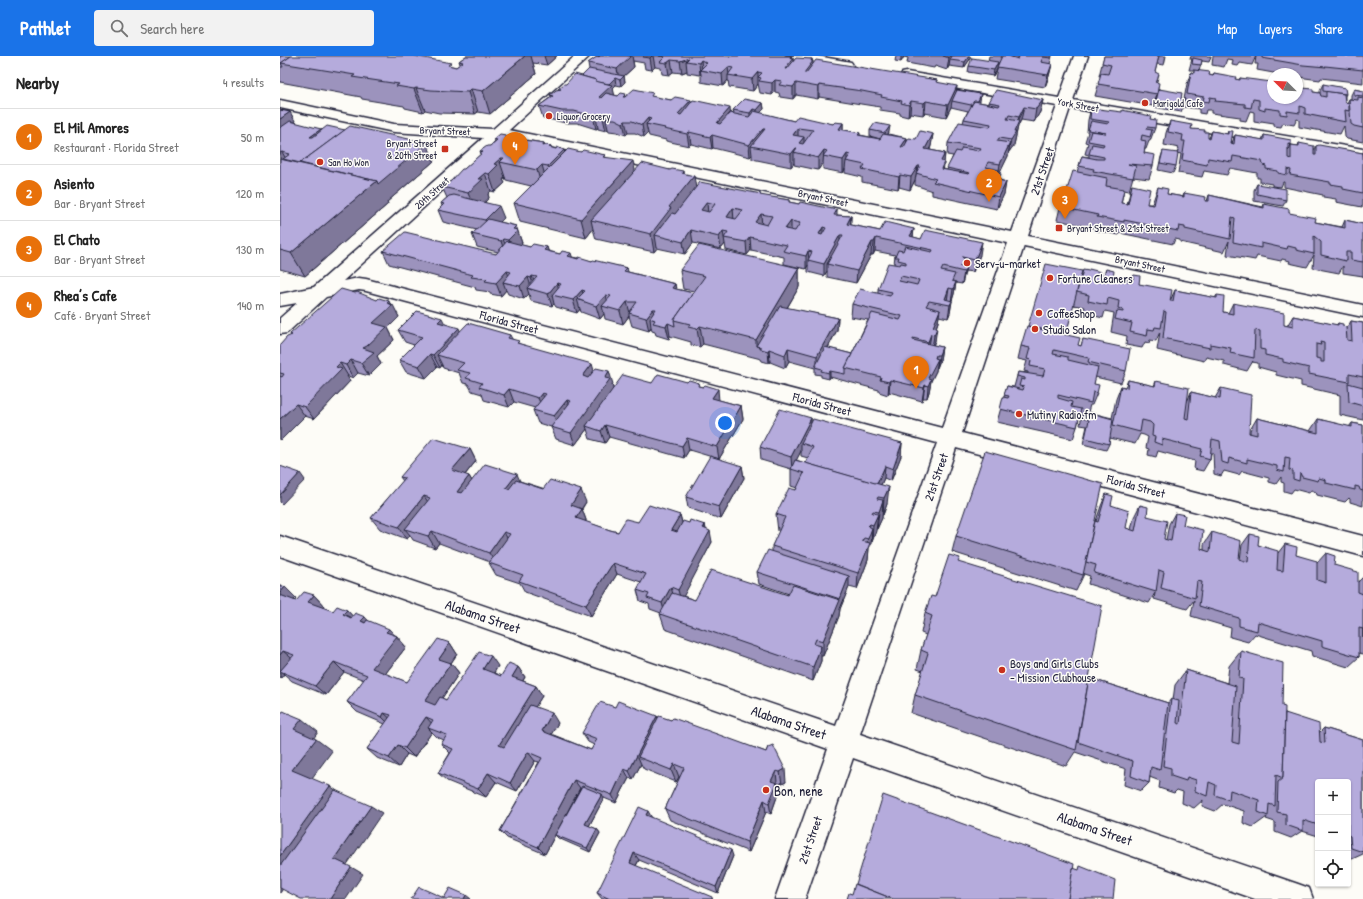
<!DOCTYPE html>
<html lang="en">
<head>
<meta charset="utf-8">
<style>
  body { margin:0; font-family:"Patrick Hand",sans-serif; background:#f2f2f2; color:#222 }
  .controls { position:absolute; right:12px; bottom:12px; display:grid; overflow:hidden; border-radius:4px; box-shadow:0 1px 3px #0004 }
  .controls button { width:36px; height:36px; display:grid; place-items:center; padding:0; border:0; border-bottom:1px solid #e0e0e0; background:#fff; color:#222; font:20px sans-serif }
  .compass { position:absolute; left:987px; top:12px; width:36px; height:36px; border-radius:50%; background:#fff; box-shadow:0 1px 3px #0004; rotate:294deg }
  .you { position:absolute; left:445px; top:367px; width:14px; height:14px; margin:-10px; border:3px solid #fff; border-radius:50%; background:#1a73e8; box-shadow:0 0 0 6px #1a73e833 }
  .badge { display:grid; place-items:center; width:26px; height:26px; border-radius:50%; background:#1a73e8; color:#fff; font-size:13px; font-weight:700 }
  .pin { position:absolute; translate:-50% -33px; filter:drop-shadow(0 1px 2px #0008) }
  .pin::after { content:''; position:absolute; top:21px; width:14px; height:12px; background:inherit; clip-path:polygon(0 0,100% 0,50% 100%) }
  .list { margin:0; padding:0; list-style:none }
  h2 { display:flex; justify-content:space-between; align-items:center; height:52px; margin:0; padding:0 16px; font-size:17px }
  h2 small { font-size:13px; font-weight:400; color:#767676 }
  .list li { display:grid; grid-template-columns:26px 1fr auto; gap:12px; align-items:center; box-sizing:border-box; height:56px; padding:0 16px; border-top:1px solid #e0e0e0 }
  .list b { display:block; font-size:15px; white-space:nowrap }
  .list p { margin:0; font-size:13px; white-space:nowrap; color:#767676 }
  .list em { font-size:13px; font-style:normal; color:#767676 }
  .icon { flex:none; width:22px; height:22px; fill:none; stroke:currentColor; stroke-width:2; stroke-linecap:round; stroke-linejoin:round }
  .map { position:relative; flex:none; width:1083px; height:843px; overflow:hidden }
  header { display:flex; align-items:center; gap:24px; box-sizing:border-box; height:56px; padding:0 20px; background:#1a73e8; color:#fff }
  header strong { font-size:19px }
  nav { display:flex; gap:22px; margin-inline-start:auto; font-size:14px }
  .search { width:280px; height:36px; background:#f2f2f2; display:flex; align-items:center; gap:10px; box-sizing:border-box; padding:0 14px; border-radius:4px; color:#767676; font-size:15px }
  main { display:flex }
  aside { flex:1; background:#fff }
  .map>svg:first-child { display:block }
  .lines { fill:none; stroke-linecap:round; stroke-linejoin:round }
  .minor-casing { stroke:#22223b; stroke-width:3 }
  .minor { fill:#fdfcf7; fill-rule:evenodd }
  .wall { fill:#9c93bd; stroke:#22223b; fill-rule:evenodd }
  .shaded-wall { fill:#7f789a; stroke:#22223b }
  .building { fill:#b5abdc; stroke:#22223b; fill-rule:evenodd }
  .poi-dot { fill:#c8321e; stroke:#fdfcf7; stroke-width:1.5 }
  .labels { text-anchor:middle; dominant-baseline:central; stroke-width:3; stroke-linejoin:round; paint-order:stroke }
  .far-poi-label { font-size:10px; fill:#22223b; stroke:#fdfcf7; text-anchor:start }
  .far-street-label { font-size:10px; fill:#22223b; stroke:#fdfcf7 }
  .street-label { font-size:12px; fill:#22223b; stroke:#fdfcf7 }
  .poi-label { font-size:12px; fill:#22223b; stroke:#fdfcf7; text-anchor:start }
  .near-street-label { font-size:14px; fill:#22223b; stroke:#fdfcf7 }
  .near-poi-label { font-size:14px; fill:#22223b; stroke:#fdfcf7; text-anchor:start }
</style>
</head>
<body>
<header>
<strong>Pathlet</strong>
<div class="search"><svg class="icon" aria-label="search" viewBox="0 0 24 24"><circle cx="10" cy="10" r="6"/><path d="M15 15l6 6"/></svg>Search here</div>
<nav><a>Map</a><a>Layers</a><a>Share</a></nav>
</header>
<main>
<aside>
<h2>Nearby<small>4 results</small></h2>
<ul class="list">
<li><span class="badge" style="background:#e8710a">1</span><div><b>El Mil Amores</b><p>Restaurant · Florida Street</p></div><em>50 m</em></li>
<li><span class="badge" style="background:#e8710a">2</span><div><b>Asiento</b><p>Bar · Bryant Street</p></div><em>120 m</em></li>
<li><span class="badge" style="background:#e8710a">3</span><div><b>El Chato</b><p>Bar · Bryant Street</p></div><em>130 m</em></li>
<li><span class="badge" style="background:#e8710a">4</span><div><b>Rhea’s Cafe</b><p>Café · Bryant Street</p></div><em>140 m</em></li>
</ul>
</aside>
<div class="map">
<svg width="1083" height="843" viewBox="0 0 1083 843">
  <rect width="100%" height="100%" fill="#fdfcf7"/>
  <filter id="ink" filterUnits="userSpaceOnUse"><feTurbulence type="fractalNoise" baseFrequency=".025" numOctaves="2"/><feDisplacementMap in="SourceGraphic" scale="8" xChannelSelector="R" yChannelSelector="G"/><feConvolveMatrix kernelMatrix="1 2 1 2 8 2 1 2 1" color-interpolation-filters="sRGB"/></filter>
  <g filter="url(#ink)">
    <g class="lines">
      <g class="minor-casing">
        <g id="minor">
          <path d="M295 0H310L229 74 732 176 777 50 627 24 622 23 620 20 622 17 627 16 779 42 794 0H808L793 44 1083 93V103L790 52 748 180 1083 249V261L744 190 682 377 1083 480V500L676 392 580 678 1018 828 1029 832 1033 843H975L573 702 525 843H495L548 693 0 500V480L556 670 657 387 86 235 79 234 46 241 7 277 0 278V262L17 247 0 250V238L34 231 203 82 114 76 0 52V44L114 68 213 73ZM220 82 238 84 728 187 662 372 86 223 79 222 63 225Z"/>
          <path d="M506 0H537L571 6 573 9 571 12 566 13 513 4 508 3Z"/>
        </g>
      </g>
      <use href="#minor" class="minor"/>
    </g>
    <g class="wall">
      <path d="M0 0 172 10 176 11 180 8 179 5 186 0H277L267 9 253 7 256 18 210 58 198 56 195 58 159 57 145 54 143 56 125 52 124 50 82 43 81 41 0 26Z"/>
      <path d="M317 0H511L512 2H513V5L532 3 533 9 657 24V26L677 36 701 38 699 46 709 48V46L763 44 760 56 754 66 741 64 738 70 734 89 728 97V100L719 118 720 124 726 126 724 138 717 153 652 139V135L635 129V124L630 134 619 131 618 133 582 126V121L565 117V113L563 117 543 113V107L538 114 514 109V107L511 111 472 103V99L470 101 433 92 432 93 411 88 409 90 386 85V84L369 80 368 77 364 81 355 77H348L346 79 337 76 329 75 328 73 326 75 318 73V72L316 73 297 67H286L263 62 259 50 271 41 270 39 278 34V33L302 20 309 13 308 7 317 1ZM353 5 364 7 365 13 372 14 375 11 381 12 382 18 389 19 393 16 402 17 407 15V17L420 19 421 18V26L443 30 448 24 449 31 473 35 478 28 480 37 492 39 495 36 499 37 500 41 513 43 516 39 538 43 539 41 581 48 600 51V54L620 57V59L628 61 630 57 643 59 645 57 666 61 671 51 688 55 684 63 683 67 668 87 667 99 673 100 667 114 663 113 665 97 650 94 651 90 653 78 626 87 627 82 608 78 609 76 590 74V80L600 83 580 79V77L563 74V67L553 68 514 65 480 57 484 53 483 47 453 54 454 57 412 46 391 44 374 41 338 40 334 39 333 32 336 29 341 30 345 26 344 20 354 11Z"/>
      <path d="M616 0H690V3L684 12 669 10 667 14 655 10 654 12 627 7 628 2 624 1 621 6 615 5Z"/>
      <path d="M709 0H772L770 8H772L769 20 765 31 715 23 717 12 713 20 688 16 689 10 708 5Z"/>
      <path d="M824 0H886L884 9 877 8 875 16 877 26V38L873 50 815 40 821 20H819Z"/>
      <path d="M911 0H931L929 6 922 5 919 15 929 19 933 20 934 17 955 23 959 24 960 22 992 31 1021 35 1023 32 1033 36 1040 37V34L1043 28 1066 38 1065 40V46L1067 47 1069 43H1071V39L1074 33 1083 35V86L1067 83 1065 81 1064 70 1060 78 1019 71V64L1017 63 1014 69 1003 67 1001 71 994 70V67L981 65 980 67 974 66V56L970 55 966 65 960 64V61L931 57V54H926L925 58 919 57V53L903 51 901 56 874 51 877 39 879 33 901 43H904L907 28 911 16 914 17V14H909L912 3H910Z"/>
      <path d="M933 0H976L972 9 960 7 958 10 952 9 953 4 947 3 944 11 932 9Z"/>
      <path d="M976 0H1083V27L1041 22 1040 24 1018 21H1017V18H999L977 14 978 8H975Z"/>
      <path d="M811 52 870 63 875 72 870 85H869L866 93H865L864 97 873 110 869 123 853 121 849 135 844 134 841 147 847 148 852 129 867 148H872L878 131 887 138 903 141 904 137 927 145 929 139 983 151 984 148 1035 166 1062 171 1065 164 1083 168V221V220L1063 217V210L1059 217 1033 212 1034 199 1027 211 1009 207 1010 205 1002 203 1001 205 977 200 975 204 947 199 949 185 944 196 900 186V184L895 183 893 188 840 177 839 179 813 174 814 172 777 164 783 139 787 134 797 116 802 100 809 101V99L805 98 808 87 805 86 808 76H807L808 64Z"/>
      <path d="M0 54 10 56 16 67 154 105 107 146 108 148 25 220 0 213Z"/>
      <path d="M890 65 911 73 924 76 928 82H929L932 75 947 78 948 75 952 87 955 79 982 84 984 79 1011 89 1008 95 1011 89 1018 90 1019 87 1034 94 1036 90 1083 97V149L1082 151 1056 146V143L1043 141V139L1004 131V126H1003L1001 131 992 130V128L980 126V122H977V117L950 112 947 119 924 115 922 121 898 117 901 98 897 97 899 92 884 89 886 77Z"/>
      <path d="M226 79 227 81 264 87 265 89 271 90V92L284 96H301L325 99V101L355 115 390 114 403 117 416 131 481 140 509 144V146L519 148 557 154V159L571 160V169L600 175 634 173 633 181 700 199 693 216 685 215 682 228 676 227 674 238 672 245 670 257 668 262 659 260 658 266 656 272 655 285 653 289 662 291 660 304 657 312H656V315L651 325 649 336 647 342H643L642 345 609 336 608 339 599 336V334L550 321 549 323 541 321V319L535 318V312L509 305 505 312 490 306 489 307 482 305 481 303 423 288 420 291 411 289V286L390 280 389 283 376 279 375 276 372 275 371 271 369 275 352 270 349 260 343 268 325 263 324 258 320 263 301 256 300 253 297 257 276 251 274 248 272 250 251 245 249 238 244 243 228 238 226 234 221 240 210 238V236L196 234 195 231 109 208 103 195 216 198 218 196 197 191 192 178 197 174 163 166 158 154 162 150 161 147 167 142 162 131 171 125 201 98 200 95 210 90 215 85 214 83ZM225 121 226 124 251 130 234 147 240 166 306 182 313 173 316 183 374 196 377 192 405 198 413 187 441 193 445 188 446 194 467 199 471 194 504 201V208L526 213 528 209V216L544 220 547 215V221L576 227 591 199H593L595 195 615 199 614 208 598 233V237L572 248 571 261 588 264 572 298 548 292 557 274 558 262 507 252 519 231V212L400 214 403 233 414 235 413 237 396 233 395 228 348 216 347 212 292 201 268 195 267 191H250L241 189 242 187 236 170 220 166 224 162 205 146 209 142 208 138 211 135 215 136 225 127 223 124Z"/>
      <path d="M883 95 896 110 893 117 878 114 881 101Z"/>
      <path d="M977 128 1006 144 1003 150 974 145V134Z"/>
      <path d="M826 213 833 222 851 226 854 219 859 228 890 245 895 234 935 242 937 239 943 256 948 257 953 247 1004 269 1007 270 1013 260 1056 269 1058 267 1067 272 1071 265 1083 267V364L1060 359V339L1021 330V325L996 319V316L978 311V307L972 306 973 305 967 315 944 309V305L926 301 924 305 877 294 880 276 876 285 870 284 869 287 865 286 862 292 846 289 847 280 831 276 834 257 825 255 823 262 803 257 805 251 793 249 786 279 798 289 801 290 803 283 846 315 841 327 815 321 814 328 817 337 812 349H810L808 356 832 362 836 343 841 330 845 331 848 324 874 330 876 325 907 346 911 336 935 342 941 332 969 377H970V374L977 362 1030 375 1038 363 1069 371 1072 367 1083 369V450L1070 446V443L1069 442 1065 446 1037 439 1036 436 1031 434 1029 437 1014 433 1011 437 1004 435V427L1001 426V421L996 428 989 426V422L962 415 959 419 944 415 941 420 934 418 933 397H931L930 403 923 415 914 413 915 405 878 395 876 401 868 399 869 393 866 392 868 381 864 379 860 378 855 388 830 382 829 388 826 394 803 388 807 370 800 369 802 359 800 358 797 371 793 383 717 366 727 330 734 331 738 316 748 317V316L744 315 747 305 738 303 741 290 802 215 824 219Z"/>
      <path d="M97 244 111 248 119 261 108 272 114 284 97 300 101 308 89 320 78 317 73 322 68 320H67L70 325 34 363 25 360 0 384V289L11 280 10 278Z"/>
      <path d="M165 268 180 275 230 279 232 283 240 288 314 315 333 328 332 329 333 333 372 327 407 326 419 327 420 330 439 344 461 350 463 363 439 403 409 394 404 402 329 381 325 387 310 383 307 373 295 389 276 383 271 371 258 367 253 354 255 352 234 346 229 351 204 344 202 338 192 335 188 328 183 327 179 317 163 312 162 309 160 312 157 311 146 322 126 316 119 304 134 289 125 286 118 274Z"/>
      <path d="M531 362V367L622 387 621 400 611 425 604 422 601 429 607 448 603 459H602V462L597 473H596L592 486 591 485 589 492 588 504 577 533 569 531 560 553 559 560 543 600H541V605L533 625 385 573 380 558 381 557 370 553 369 548 360 545 357 534 361 526 337 518 311 560 245 536 240 527 216 519 209 507 210 506 159 487 155 492 133 484 130 479 127 483 100 473 91 462 123 425 120 421 190 393 196 405 185 419 189 420 192 425H240L306 446 302 453 306 464V466L330 474 338 476 358 466 400 459 402 467H409L425 469 426 473 432 486 403 540 415 544 508 539 509 538 479 528 477 516 492 495V490L499 476 498 475 496 458 517 432 511 430V413L481 404 480 391ZM521 395V400L528 402 525 407 516 404Z"/>
      <path d="M462 410 464 422 441 463 408 452 406 441Z"/>
      <path d="M826 438 831 449 846 472 851 474 854 461 860 449 867 460 884 483 886 484 889 468 895 457 921 493 924 494V488L932 476 960 504 962 489 970 478 978 489 998 497 1005 488 1016 499 1037 507 1046 497 1054 509 1078 526 1083 521V598L1079 597V601L1068 611 1032 600 1031 595 975 578 968 586 950 581 951 572 911 560 914 544 907 553 874 543 875 537 869 547 808 528 810 520 804 518 796 535 672 496 676 480 816 465 821 450Z"/>
      <path d="M678 507 809 622 888 647 891 643 893 644 895 629 906 614 947 627 949 610 961 595 1002 650 1005 657 1040 676 1044 672 1083 684V798L1072 803 1068 802V726H1038V780L1022 775 1011 782 995 776V766L986 763 987 761 973 771 963 767 964 755 943 748 935 755 922 750 923 744 914 752 902 747 903 736 897 734 894 737 879 732 880 725 872 722 870 721 869 727 861 735 844 729 846 713 795 696 786 710 631 657 635 639 643 615 637 613 641 594 646 579 641 577 645 557Z"/>
      <path d="M0 529 5 531 16 542 14 544 16 545 34 539 44 550 43 552 53 555 67 554 72 560 88 565 117 580 126 591 105 618 127 626 170 587 177 598 171 607 179 617 162 642 166 644 218 610 214 617 221 620 238 611 245 621 243 625 256 630 262 640 255 651 278 667 271 678 311 694 314 689 308 686 302 677 335 651 391 664 486 696 488 691 506 726 502 728 497 727 498 738 491 758 486 756 469 796 390 764 385 753 400 721H399L396 726 364 713 361 708 353 723 349 722 336 747 324 742 309 770 317 773 320 777 310 796 278 782 275 779 300 732 265 798 227 782 220 775 259 706 255 705 237 735 216 726 206 741 167 725 158 717 170 697 161 688 164 684 157 681 152 676 134 701 127 698 119 711 97 702 87 693 105 668 77 656 67 646 84 624 64 616 46 639 12 625 4 618 1 622 0 621Z"/>
      <path d="M372 762 453 800 438 837 359 804 356 810 433 843H322L317 837Z"/>
    </g>
    <g class="shaded-wall">
      <path d="M245 0H251L256 18 210 58 203 35Z"/>
      <path d="M264 0H277L267 9Z"/>
      <path d="M347 0H352L354 11 344 20 345 26 341 30 340 24 339 23 337 13Z"/>
      <path d="M366 0H373L375 11 372 14 370 2Z"/>
      <path d="M511 0 512 4 513 2V14L505 13Z"/>
      <path d="M621 0H624L621 6Z"/>
      <path d="M670 0H675L670 4 669 10 667 14 669 2Z"/>
      <path d="M689 0H690V3L684 12 685 6Z"/>
      <path d="M409 2 406 5 407 15 402 17 400 5Z"/>
      <path d="M532 3V6L533 5V17L524 29V17Z"/>
      <path d="M391 4 393 16 389 19 387 7Z"/>
      <path d="M421 4 422 14H420L421 18 420 19 419 7Z"/>
      <path d="M718 6 717 13 713 20 714 14Z"/>
      <path d="M772 8 769 20 765 31 768 19Z"/>
      <path d="M448 11 449 19H448V24L443 30 442 18Z"/>
      <path d="M478 16V28L473 35 472 23Z"/>
      <path d="M335 22 336 29 333 32 335 41 321 54 319 41 328 29Z"/>
      <path d="M495 24V36L492 39V27Z"/>
      <path d="M516 27V39L513 43V31Z"/>
      <path d="M539 29V41L538 43V31Z"/>
      <path d="M677 30 676 42 672 45 671 51 666 61 668 49Z"/>
      <path d="M136 32 145 54 143 56 134 33Z"/>
      <path d="M191 33 198 56 195 58 188 36Z"/>
      <path d="M701 38 700 45 695 56 696 49Z"/>
      <path d="M411 44 413 56 400 71 398 58Z"/>
      <path d="M763 44 760 56 754 66 756 53Z"/>
      <path d="M631 45 630 57 628 61 629 49Z"/>
      <path d="M646 45 645 57 643 59 644 47Z"/>
      <path d="M483 47 484 53 477 60V54Z"/>
      <path d="M744 51 741 64 738 70 734 89 728 97 731 84 737 68 739 61Z"/>
      <path d="M450 52 451 64 438 80 437 67Z"/>
      <path d="M473 53V60L470 64V57Z"/>
      <path d="M10 56 20 74 0 89V63Z"/>
      <path d="M317 59 316 61 318 72 316 73 313 60Z"/>
      <path d="M325 60 328 73 326 75 323 62Z"/>
      <path d="M368 62 369 68H366L368 77 364 81 362 69Z"/>
      <path d="M345 65 348 77 346 79 343 67Z"/>
      <path d="M563 67V80L559 73Z"/>
      <path d="M610 70 609 76 605 83V77Z"/>
      <path d="M518 72V85L513 79Z"/>
      <path d="M41 73 48 85 30 81Z"/>
      <path d="M483 73V85L471 90 472 99 470 101 469 89Z"/>
      <path d="M409 76 411 88 409 90 407 78Z"/>
      <path d="M653 78 651 90 643 105 645 93Z"/>
      <path d="M432 79 433 92 432 93 430 81Z"/>
      <path d="M524 81V93L519 87Z"/>
      <path d="M627 82 626 95 621 91Z"/>
      <path d="M147 87 154 105 107 146 108 148 25 220 11 197 97 125Z"/>
      <path d="M730 87 728 100 718 121 720 108Z"/>
      <path d="M271 90 274 104 284 94 289 113 273 128 268 110 269 91Z"/>
      <path d="M516 92V97L514 96V107L511 111V98Z"/>
      <path d="M544 94 543 107 538 114V102Z"/>
      <path d="M2 96 9 108 0 112V97Z"/>
      <path d="M665 97 663 119 659 125 661 105Z"/>
      <path d="M567 98V105H566L565 113 563 117V104Z"/>
      <path d="M221 102 223 106H220L225 121 223 124 225 127 215 136 209 118 214 108Z"/>
      <path d="M353 105 357 123 311 164 313 173 306 182 301 163Z"/>
      <path d="M262 109 267 127 262 132 257 114Z"/>
      <path d="M638 110 635 124 630 134 631 121Z"/>
      <path d="M403 115 405 131 414 120 417 138 375 179 377 192 374 196 371 178 389 151 402 117Z"/>
      <path d="M205 117 211 135 208 138 209 142 195 155 188 137 198 123Z"/>
      <path d="M620 119 619 131 618 133 619 121Z"/>
      <path d="M726 126 724 138 717 153 719 141Z"/>
      <path d="M427 146 428 159 421 154Z"/>
      <path d="M219 150 224 162 210 176 205 164Z"/>
      <path d="M453 152 454 165 447 161Z"/>
      <path d="M481 158 482 171 475 166Z"/>
      <path d="M571 160 570 173 567 168Z"/>
      <path d="M511 165V177L505 173Z"/>
      <path d="M236 170 242 187 233 197 228 184 233 173Z"/>
      <path d="M543 171V184L539 178Z"/>
      <path d="M634 173 632 186 630 180Z"/>
      <path d="M411 174 413 187 405 198 403 186Z"/>
      <path d="M443 175 445 188 441 193 439 181Z"/>
      <path d="M560 179V191L547 208V215L544 220V208Z"/>
      <path d="M470 181 471 194 467 199 466 186Z"/>
      <path d="M596 182 595 195 593 199 594 186Z"/>
      <path d="M223 183 228 196 225 198 221 185Z"/>
      <path d="M592 186 591 199 576 227 577 215Z"/>
      <path d="M702 186 700 199 693 216 695 204Z"/>
      <path d="M267 191 271 204 264 194Z"/>
      <path d="M528 195 529 204H528V209L526 213V200Z"/>
      <path d="M291 197 295 210 288 200Z"/>
      <path d="M685 203 683 215H682L683 209Z"/>
      <path d="M686 211 683 224 682 228 684 216Z"/>
      <path d="M519 212V231L483 293 481 291 476 290V284Z"/>
      <path d="M227 215 232 228 223 226 226 234 221 240 216 227Z"/>
      <path d="M252 220 257 233 255 235 251 222Z"/>
      <path d="M248 221 252 234 247 232 249 238 244 243 240 230Z"/>
      <path d="M676 226 674 238 671 246 673 233Z"/>
      <path d="M277 227 281 240 272 239 274 248 272 250 268 238Z"/>
      <path d="M395 228 397 241 392 232Z"/>
      <path d="M669 232 667 245 665 243Z"/>
      <path d="M302 234 305 246 297 243 300 253 297 257 293 244Z"/>
      <path d="M326 239 329 251 322 250 324 258 320 263 316 250Z"/>
      <path d="M109 245 111 250 113 249 119 261 108 272 114 284 97 300 101 308 89 320 81 307 83 292 93 267 107 247Z"/>
      <path d="M672 245 670 257 668 262 670 249Z"/>
      <path d="M347 246 350 257H349V260L343 268 340 255Z"/>
      <path d="M373 253 375 264 370 262 371 271 369 275 366 262Z"/>
      <path d="M660 254 658 266 653 279V271Z"/>
      <path d="M162 262 168 274 158 266Z"/>
      <path d="M558 262 557 274 537 312V300Z"/>
      <path d="M388 267 390 280 389 283 386 270Z"/>
      <path d="M420 270 423 288 420 291 417 273Z"/>
      <path d="M179 272 184 285 157 299 162 309 160 312 153 299Z"/>
      <path d="M657 272 655 285 652 292 654 279Z"/>
      <path d="M651 278 649 291 646 298 648 286Z"/>
      <path d="M662 291 660 304 657 312 659 299Z"/>
      <path d="M508 292 509 305 505 312V299Z"/>
      <path d="M489 293 490 306 489 307 488 295Z"/>
      <path d="M150 298 157 311 146 322 139 310Z"/>
      <path d="M656 299 655 308 658 303 656 315 651 325 649 336 647 342 648 330V322Z"/>
      <path d="M71 304 78 317 73 322 66 309Z"/>
      <path d="M60 307 68 320H67L70 325 34 363 25 351 56 311Z"/>
      <path d="M312 308 316 321 307 333 303 320Z"/>
      <path d="M329 315 333 328 332 329 334 335 306 370 307 373 295 389 291 377Z"/>
      <path d="M550 315V321L549 323V317Z"/>
      <path d="M610 324 609 336 608 339 609 326Z"/>
      <path d="M645 329 643 342 642 345 644 332Z"/>
      <path d="M229 333 234 346 229 351 224 339Z"/>
      <path d="M438 333 439 345 432 342Z"/>
      <path d="M262 337 267 349 263 354 258 342Z"/>
      <path d="M287 344 291 357 279 373 274 360Z"/>
      <path d="M16 348 25 360 1 384 0 383V363Z"/>
      <path d="M461 350 463 363 439 403 437 391Z"/>
      <path d="M531 362V374L521 387V395L512 413 511 401Z"/>
      <path d="M325 369 329 381 325 387 321 375Z"/>
      <path d="M407 382 409 394 404 402 402 390Z"/>
      <path d="M622 387 621 400 611 425 613 413Z"/>
      <path d="M190 393 196 405 179 426 172 414Z"/>
      <path d="M462 410 464 422 441 463 439 451Z"/>
      <path d="M605 410 604 422 594 445 595 433Z"/>
      <path d="M20 417 25 424 2 448 0 446V439Z"/>
      <path d="M237 418 242 430 231 444 226 432Z"/>
      <path d="M189 420 196 432 184 447 177 436Z"/>
      <path d="M609 431 607 448 603 459 604 442Z"/>
      <path d="M301 434 306 446 296 461 291 449Z"/>
      <path d="M144 440 152 452 125 473 130 479 127 483 119 471Z"/>
      <path d="M603 444 602 462 597 473 599 456Z"/>
      <path d="M302 453 306 464 300 474 296 462Z"/>
      <path d="M598 458 596 475 592 486 593 469Z"/>
      <path d="M400 459 403 470 394 486 391 474Z"/>
      <path d="M590 468 588 481 592 472 591 489 589 492 588 504 577 533 578 517 587 494 588 470Z"/>
      <path d="M425 469 427 480 430 475 432 486 401 545 398 534Z"/>
      <path d="M152 475 159 487 155 492 148 480Z"/>
      <path d="M224 476 230 488 216 508 209 497Z"/>
      <path d="M333 507 337 518 311 560 306 549Z"/>
      <path d="M569 520V531L560 553 559 560 543 600V585Z"/>
      <path d="M5 531 16 542 9 549 0 540V537Z"/>
      <path d="M391 531 394 542 385 558 382 547Z"/>
      <path d="M34 539 44 550 38 557 28 546Z"/>
      <path d="M67 554 77 565 63 558Z"/>
      <path d="M85 561 94 571 81 565Z"/>
      <path d="M109 573 126 591 102 622 92 612 106 576Z"/>
      <path d="M170 587 177 598 167 613 159 603Z"/>
      <path d="M541 590V605L533 625V611Z"/>
      <path d="M3 595 15 605 0 615 4 618 1 622 0 621V599Z"/>
      <path d="M211 600 218 610 210 623 203 613Z"/>
      <path d="M54 606 64 616 46 639 35 630Z"/>
      <path d="M171 607 179 617 154 654 145 645Z"/>
      <path d="M238 611 245 621 239 631 232 621Z"/>
      <path d="M256 630 262 640 227 697 219 689Z"/>
      <path d="M104 657 114 666 111 670 102 661Z"/>
      <path d="M272 657 278 667 268 684 262 675Z"/>
      <path d="M377 660 381 669 358 701 361 708 353 723 349 715Z"/>
      <path d="M146 661 155 671 148 672 152 676 134 701 125 692Z"/>
      <path d="M22 663 38 676 31 686 14 673Z"/>
      <path d="M36 683 52 695 29 726 12 714Z"/>
      <path d="M118 689 127 698 119 711 109 702Z"/>
      <path d="M248 696 255 705 237 735 230 727Z"/>
      <path d="M394 708 399 721 396 726 391 714Z"/>
      <path d="M344 713 349 722 336 747 332 739Z"/>
      <path d="M505 713 506 726 502 728 500 716Z"/>
      <path d="M496 715 498 738 491 758 489 747 491 725Z"/>
      <path d="M208 717 216 726 206 741 198 733Z"/>
      <path d="M294 724 300 732 265 798 258 791Z"/>
      <path d="M50 730 67 742 0 837V800Z"/>
      <path d="M322 738 324 742 308 772 305 768Z"/>
      <path d="M484 744 486 756 469 796 467 786Z"/>
      <path d="M91 750 102 757 66 810 54 803Z"/>
      <path d="M368 755 372 762 366 759Z"/>
      <path d="M317 773 320 777 310 796 307 792Z"/>
      <path d="M451 794 453 800 438 837 436 831Z"/>
      <path d="M354 797 359 804 354 813 350 807Z"/>
      <path d="M71 811 83 818 66 843H50Z"/>
      <path d="M186 839 191 843H184Z"/>
    </g>
    <g class="building">
      <path d="M0 0H11L1 7 3 11H0Z"/>
      <path d="M11 0H134L171 7 168 9 176 11 183 6 179 5 186 0H245L203 35 191 33 188 36 151 34 136 32 134 33 116 30 119 28 72 21 75 19 1 7Z"/>
      <path d="M318 0H351L337 13 308 7 315 2 320 0Z"/>
      <path d="M364 0H372L370 2 363 1Z"/>
      <path d="M379 0H511L510 2H513L505 13H507L516 2 532 3 531 5H533L524 17H526L536 4 657 24 656 26 677 30 668 49 646 45 644 47 631 45 629 49 621 47 622 45 601 41 602 39 582 35 539 29 538 31 516 27 513 31 499 29 502 25 495 24 492 27 479 25 481 22 478 21 482 17 478 16 472 23 448 19 453 12 448 11 442 18 420 14 427 7 421 4 419 7 406 5 409 2 400 5 391 4 387 7 380 6 385 1Z"/>
      <path d="M663 0H670L669 2Z"/>
      <path d="M672 0H689L685 6 670 4Z"/>
      <path d="M722 0H728L738 3 739 1 730 0H772L771 2 763 1 761 6 772 8 768 19 717 11Z"/>
      <path d="M824 0H879L875 16 879 18 877 25 875 26 879 27 877 38 818 28 821 17 828 18 831 9 822 7Z"/>
      <path d="M982 0H1083V14L1045 10 1046 11 1023 9 982 2Z"/>
      <path d="M692 2 718 6 714 14 689 10Z"/>
      <path d="M913 2 922 4 921 9 912 8Z"/>
      <path d="M309 13 344 20 340 24 335 22 329 28 317 26 316 24 302 20Z"/>
      <path d="M914 14 930 16 929 19 933 20 934 17 956 21 955 23 960 24V22L992 26V31L993 32V42H1017V25H1020V35H1023V32L1033 33V36L1040 37 1041 40 1046 41V35L1064 38 1065 46 1069 47V55L1065 54 1066 66 1025 58V52L1020 50V57L1007 55V59L1000 58V54L985 52V55L979 53V44L973 43 971 52 965 51V48L935 45 936 42 930 41 929 46 923 45 924 41 907 38 911 16 914 17Z"/>
      <path d="M295 18 316 24 315 25 332 29 319 41 321 42 326 37 338 40 341 37 346 38 343 41H345L354 33 373 37 371 40 391 44 395 41 411 44 398 58 401 59 413 44 450 52 437 67 440 68 450 57 469 61 474 55 514 65 518 60 553 68 555 66 563 67 559 73 580 77 578 79 600 83 603 78 627 82 621 91H624L629 82 636 83 640 75 653 78 645 93 665 97 661 105 664 106 661 113 689 118 690 117 667 112 676 95 680 96 682 92 699 95 701 92 668 87 679 66 710 71 711 68 684 63 694 45 719 50 720 48 709 46 716 34 763 44 756 53 744 51 739 61 729 59 727 63 739 65 734 76H736L731 84 719 82 717 85 730 87 720 108 708 106 706 111 719 114 717 117 721 118 719 123H715L726 126 719 141 653 126 656 123 636 117 640 110H638L631 121 620 119 619 121 582 113 585 109 566 105 570 99 567 98 563 104 543 100 547 95 544 94 538 102 514 96 517 92H516L511 98 471 90 485 73H483L469 89 432 79 430 81 409 76 407 78 384 73 385 72 366 68 371 63 368 62 362 69 352 65H345L343 67 335 63H326L328 61 325 60 323 62 316 61 317 59 313 60 294 55H282L259 50 273 40 270 39 276 34 281 33H278L284 28H286ZM518 72 533 74 523 88 519 87 524 81 513 79Z"/>
      <path d="M1043 28 1065 32 1066 38 1043 35Z"/>
      <path d="M879 33 902 37 901 43H905L903 50 876 45Z"/>
      <path d="M1074 33 1083 35V40L1074 39Z"/>
      <path d="M677 34 701 38 698 45H694L691 49 672 45Z"/>
      <path d="M1078 41 1083 42V72L1074 70 1071 68 1069 43 1078 44Z"/>
      <path d="M464 43 483 47 477 54 473 53 470 57 453 54Z"/>
      <path d="M811 52 842 56V54L871 60 870 63 876 64 875 72 867 71 866 73 872 74 870 81 862 79 861 84 866 85 864 97 875 99 873 110 848 108 856 110 853 122 813 115 814 113 799 110 802 100 817 103H824V101L809 98 812 88 823 90 824 88 808 85 811 75 826 77 808 74 811 65 828 68 829 66 810 63Z"/>
      <path d="M0 54 10 56 0 63Z"/>
      <path d="M10 65 41 73 30 81H33L47 70 65 74 20 107 3 103 10 98 2 96 0 97V72Z"/>
      <path d="M890 65 912 69 911 73 925 74 924 76H928V82L930 83 932 75 948 78V75H953L951 87 954 88 955 79 984 84V79L1011 84V89L1008 88V102L1011 103V89L1019 90V87L1034 90V99H1036V90L1039 89 1083 97V137L1063 133V130L1050 128V126L1010 119 1011 114 1007 113V119L998 117V115L986 113V110L983 109 982 105 953 100 952 106 928 102 927 109 902 104 905 85H902L903 79 888 76Z"/>
      <path d="M595 67 610 70 605 77 590 74Z"/>
      <path d="M70 70 147 87 98 128 97 125 20 107Z"/>
      <path d="M220 78 226 79 225 81 264 87 263 90 266 89 271 90 269 91 276 93 277 91 284 94 268 110 262 109 257 114 220 106 224 102H221L214 108 218 109 209 118 205 117 198 123H203L188 137 162 131 171 125 182 113H184L203 96 200 95 207 90H210L217 84 214 83Z"/>
      <path d="M288 93 301 96 303 94 325 99 323 101 353 105 301 163 234 147Z"/>
      <path d="M883 95 898 97 896 110 880 107Z"/>
      <path d="M0 103 97 125 11 197 0 194Z"/>
      <path d="M362 107 390 114 392 113 403 115 402 117 414 120 389 151 391 152 371 178 311 164Z"/>
      <path d="M793 115 827 122 826 130 844 133 841 147 848 148 852 129 870 133 867 148 874 149 878 131 888 133 887 138 904 141V137L926 141 925 145H929V139L984 152V148L1009 153V157L1036 162 1035 166 1065 172V164L1083 168V206L1071 204V196H1066V205L1041 199V186L1034 180V198L1016 194V192L1008 190 1007 193 981 187V192L953 186 955 162 952 161 950 183 905 173V171L899 170 898 175 844 164V166L817 161 818 159 780 151 781 147H783L786 140 783 139 785 134H787Z"/>
      <path d="M420 126 481 138 480 139 509 144V146L519 148 520 146 557 154 554 159 571 160 567 168 600 175 605 166 634 173 630 180 641 183 645 174 702 186 695 204 682 201 685 203 683 209 679 210 686 211 684 216 663 211 661 215 675 218 672 225 676 226 673 233 669 232 665 243 672 245 670 249 649 245 646 250 660 254 653 271 657 272 654 279 651 278 648 286 633 282V284L662 291 659 299H656L655 302 658 303 648 322 651 323 648 330 645 329 644 332 610 324 609 326 600 324 601 321 565 312 592 257 620 264 622 260 572 248 580 233 610 240 612 236 598 233 608 207 620 209 621 207 626 208V206L618 204 619 201H615L618 194 623 195 625 190 652 196 653 194 596 182 594 186H592L577 215 547 208 563 179H560L544 208 528 204 532 196 528 195 526 200 503 195 507 189 501 188 470 181 466 186 444 182 448 176 443 175 439 181 411 174 403 186 375 179 392 157 395 158ZM427 146 435 148 429 156 421 154ZM453 152 463 154 456 163 447 161ZM481 158 492 160 487 169 475 166ZM511 165 520 167 515 175 505 173ZM543 171 546 172 542 179 539 178ZM621 220 639 224 637 229 619 225Z"/>
      <path d="M977 128 1006 133V144L977 138Z"/>
      <path d="M174 139 219 150 205 164 158 154 164 148 161 147 169 140Z"/>
      <path d="M208 163 236 170 233 173 238 174 228 184 223 183 221 185 192 178Z"/>
      <path d="M125 176 216 198 227 185 250 191 253 188 267 191 264 194 271 196 280 198 282 195 291 197 288 200 298 203 299 201 312 205 313 204 347 212 344 215 395 228 392 232 413 237 394 264 395 270 388 267 386 270 373 267 375 264 370 262 376 253H373L366 262 349 257 357 246H347L340 255 322 250 331 240 326 239 316 250 297 243 305 235 302 234 293 244 272 239 281 228 277 227 268 238 247 232 257 221 252 220 251 222 248 221 240 230 223 226 231 216 227 215 216 227 205 225 207 223 191 221 193 219 103 195Z"/>
      <path d="M419 189 519 212 476 284 420 270 417 273 408 271 410 268 394 264 425 220 400 214Z"/>
      <path d="M766 208 802 215 786 279 748 270Z"/>
      <path d="M809 213 821 216V218L824 219 826 213 834 215 833 222 848 223 847 225 852 226 854 219 860 220 859 228 892 234 890 245H893L895 234 937 242V239L944 240 943 256 953 258V247L1004 257V269L1013 271V260L1058 269V267L1063 268V270L1066 271 1067 284 1072 285 1071 265 1083 267V321L1069 318V326L1029 318V312L1003 306V303L985 299V294L980 293V275L975 274 974 302 950 297 951 292 930 288V292L883 282 886 256 884 255 881 272 875 271 874 274 868 273 867 280 850 276 852 267 835 263 837 255 843 256V254L838 252 839 245 828 242 827 249 808 245 809 239 797 236 803 214 809 215ZM1040 286 1044 287V306H1041V303L1036 302V288L1041 289Z"/>
      <path d="M61 233 75 237 77 236 97 244 99 242 109 245 107 247 113 249 93 267 107 271 87 290 83 292 94 296 81 307 71 304 66 309 60 307 56 311 62 313 25 351 16 348 0 363V320L2 321 4 318 0 317V289L7 281 12 279 10 278Z"/>
      <path d="M500 250 558 262 537 300 508 292 505 299 489 293 488 295 481 293V291L476 290Z"/>
      <path d="M137 255 162 262 158 266 179 272 153 299 150 298 139 310 119 304 142 281 118 274Z"/>
      <path d="M188 267 230 279 228 282 239 285 237 287 312 308 303 320 308 322 316 312 329 315 325 322 330 323 291 377 271 371 291 345 287 344 274 360 253 354 266 338 262 337 258 342 229 333 224 339 199 331 202 327 186 322 190 317 177 314 184 307 157 299Z"/>
      <path d="M747 270 800 282 798 289 801 290 803 283 850 293 846 315 808 306 809 302 774 294 773 298 788 301V304L818 311 814 328 819 329 817 337 813 336 811 347 778 339V342L792 346 791 351 801 353 797 371 720 353 723 341 728 342 729 340 724 339 727 330 743 334 744 331 739 330 741 323 745 324V322L737 320 738 316 763 320 765 313 750 310 751 304 747 303 750 292 741 290Z"/>
      <path d="M545 291 572 298 565 312V318L550 315 549 317 541 315 542 313 535 311Z"/>
      <path d="M378 318 407 326 409 324 419 327 418 330 423 331 425 329 438 333 432 342 461 350 437 391 407 382 402 390 325 369 321 375 306 370 343 319 372 327Z"/>
      <path d="M848 324 875 330 876 325 909 332 905 362 908 363 911 336 940 343 941 332 971 339 969 377 977 379V362L1038 377V363L1072 371V367L1083 369V435L1080 434 1079 431 1075 430V434L1046 427V424L1039 422 1038 425 1022 421 1020 417 1019 425 1013 423V415L1009 414 1010 402 1005 401 1004 416 997 414V410L967 403V407L949 402 948 408 942 406 940 385 932 383 930 403 920 400 922 393 882 383V389L874 386 875 381 872 380 873 369 870 366 862 364 860 376 833 369 841 330 847 332Z"/>
      <path d="M1068 327 1083 331V350L1069 346Z"/>
      <path d="M500 353 531 362 511 401 480 391Z"/>
      <path d="M804 355 833 363 829 388 805 382 809 364 802 362Z"/>
      <path d="M533 363 622 387 613 413 605 410 597 428 525 407 533 391 521 387Z"/>
      <path d="M153 382 190 393 172 414 189 420 177 436 182 437 205 408 237 418 226 432 229 433 236 424 263 433 270 424 301 434 291 449 302 453 296 462 330 474 338 476 346 463 358 466 369 449 400 459 391 474 397 476 403 465 409 467 410 464 425 469 423 472 430 475 398 534 391 531 382 547 367 542 369 538 357 534 366 518 333 507 306 549 239 525 243 519 209 507 230 478 224 476 209 497 152 475 148 480 125 473 150 442 144 440 119 471 91 462 125 422 120 421Z"/>
      <path d="M705 395 823 428 803 519 676 480Z"/>
      <path d="M430 400 462 410 439 451 406 441Z"/>
      <path d="M515 404 609 431 604 442 598 441 597 443 603 444 599 456 593 455 592 457 598 458 593 469 590 468 588 470 592 472 588 483 584 482 582 485 590 487 578 517 492 490 505 461 496 458 509 432 516 434 524 417 511 413Z"/>
      <path d="M0 410 20 417 0 439Z"/>
      <path d="M826 438 833 440 831 449 849 455 846 472 855 475 860 449 868 451 867 460 887 465 884 483 891 485 895 457 905 459 903 469 923 474 921 493 930 496 932 476 961 485 959 503 968 506 970 478 979 480 978 489 998 495 997 514 1003 515 1005 488 1017 491 1016 499 1037 505V524L1046 527V497L1055 500 1054 509 1078 516V536L1083 538V581V573L1079 572V601L1042 590V585L978 566 977 575 959 570V562L919 550 922 526 917 525 915 542 881 532 884 516 879 514 876 536 814 517 816 509 806 506 815 465 818 466Z"/>
      <path d="M488 494 569 520 560 543 477 516Z"/>
      <path d="M669 499 680 502 678 506 822 550 796 694 635 639 648 597 641 594 652 560 645 557 651 540 655 541Z"/>
      <path d="M431 514 508 539 513 529 560 544 543 585 536 583 534 588 541 590 533 611 380 558 392 537 415 544Z"/>
      <path d="M0 529 5 531 0 537Z"/>
      <path d="M24 536 34 539 28 546 53 555 57 550 67 554 63 558 71 562 75 557 85 561 81 565 85 567 87 564 109 573 106 576 117 580 92 612 127 626 158 583 170 587 159 603 171 607 145 645 155 649 160 641 166 644 199 596 211 600 203 613 221 620 229 607 238 611 232 621 256 630 219 689 224 691 250 649 272 657 262 675 311 694 317 683 302 677 320 646 335 651 338 645 377 660 349 715 344 713 332 739 294 724 258 791 220 775 262 702 248 696 230 727 208 717 198 733 158 717 173 693 161 688 167 679 148 672 153 664 146 661 125 692 118 689 109 702 87 693 111 659 104 657 102 661 67 646 87 619 54 606 35 630 0 615 14 599 3 595 0 599V539L16 545Z"/>
      <path d="M961 595 1003 607 1002 650 1005 651 1003 722 996 719 995 750 989 748 988 760 978 756 979 744 950 734 949 744 935 739 936 729 929 726 927 740 915 735 916 724 907 721 906 725 891 720V712L883 710 891 643 899 645 897 667 900 668 906 614 956 630 952 686 959 688 963 623 959 622Z"/>
      <path d="M809 622 888 647 880 714 871 711 869 727 851 720 853 705 798 686Z"/>
      <path d="M3 655 22 663 14 673 36 683 12 714 50 730 0 800V660Z"/>
      <path d="M1005 657 1039 668 1040 686 1045 687 1044 672 1083 684V796L1071 792 1070 780 1068 779V726H1038V769L1023 764V775L1006 769V758L997 756 998 726 1003 722Z"/>
      <path d="M379 660 391 664 393 662 486 696 488 691 493 689 505 713 500 716 496 715 491 725 497 727 489 747 484 744 467 786 385 753 404 712 394 708 391 714 358 701Z"/>
      <path d="M302 730 322 738 305 768 317 773 307 792 275 779Z"/>
      <path d="M55 734 91 750 54 803 71 811 50 843H21L0 832V810Z"/>
      <path d="M603 739 794 808 788 843H613L576 828Z"/>
      <path d="M359 751 368 755 366 759 451 794 436 831 354 797 350 807 432 841V843H330L317 837Z"/>
      <path d="M800 810 835 824 833 843H788L793 812 799 814Z"/>
      <path d="M575 828 613 843H567L569 837 572 838Z"/>
      <path d="M139 831 164 842 170 832 186 839 184 843H131Z"/>
    </g>
  </g>
  <g class="poi-dot">
    <circle cx="865" cy="47" r="4"/>
    <circle cx="269" cy="60" r="4"/>
    <rect x="161" y="89" width="8" height="8" rx="2"/>
    <circle cx="40" cy="106" r="4"/>
    <rect x="775" y="168" width="8" height="8" rx="2"/>
    <circle cx="687" cy="207" r="4"/>
    <circle cx="770" cy="222" r="4"/>
    <circle cx="759" cy="257" r="4"/>
    <circle cx="755" cy="273" r="4"/>
    <circle cx="739" cy="358" r="4"/>
    <circle cx="722" cy="614" r="4"/>
    <circle cx="486" cy="734" r="4"/>
  </g>
  <g class="labels">
    <g class="far-poi-label">
      <text x="873" y="47">Marigold Cafe</text>
      <text x="277" y="60">Liquor Grocery</text>
      <text x="157" y="87" text-anchor="end">Bryant Street<tspan x="157" dy="12">&amp; 20th Street</tspan></text>
      <text x="48" y="106">San Ho Won</text>
      <text x="787" y="172">Bryant Street &amp; 21st Street</text>
    </g>
    <g class="far-street-label">
      <text transform="translate(798 49) rotate(10)">York Street</text>
      <text transform="translate(165 75) rotate(2)">Bryant Street</text>
      <text transform="translate(152 137) rotate(-42)">20th Street</text>
      <text transform="translate(543 142) rotate(12)">Bryant Street</text>
      <text transform="translate(860 208) rotate(12)">Bryant Street</text>
    </g>
    <g class="street-label">
      <text transform="translate(762 115) rotate(-71)">21st Street</text>
      <text transform="translate(229 266) rotate(15)">Florida Street</text>
      <text transform="translate(542 348) rotate(15)">Florida Street</text>
      <text transform="translate(656 421) rotate(-71)">21st Street</text>
      <text transform="translate(856 430) rotate(15)">Florida Street</text>
      <text transform="translate(530 784) rotate(-71)">21st Street</text>
    </g>
    <g class="poi-label">
      <text x="695" y="207">Serv-u-market</text>
      <text x="778" y="222">Fortune Cleaners</text>
      <text x="767" y="257">CoffeeShop</text>
      <text x="763" y="273">Studio Salon</text>
      <text x="747" y="358">Mutiny Radio.fm</text>
      <text x="730" y="607">Boys and Girls Clubs<tspan x="730" dy="14">- Mission Clubhouse</tspan></text>
    </g>
    <g class="near-street-label">
      <text transform="translate(203 560) rotate(19)">Alabama Street</text>
      <text transform="translate(509 666) rotate(19)">Alabama Street</text>
      <text transform="translate(815 772) rotate(19)">Alabama Street</text>
    </g>
    <g class="near-poi-label">
      <text x="494" y="734">Bon, nene</text>
    </g>
  </g>
</svg>
<div class="controls">
<button>+</button>
<button>−</button>
<button><svg class="icon" aria-label="locate" viewBox="0 0 24 24"><circle cx="12" cy="12" r="6"/><path d="M12 2v4M12 18v4M2 12h4M18 12h4"/></svg></button>
</div>
<svg class="compass" viewBox="-18 -18 36 36"><path d="M0-13l5 13h-10z" fill="#e53935"/><path d="M0 13l5-13h-10z" fill="#767676"/></svg>
<div class="you"></div>
<div class="pin badge" style="left:636px;top:333px;background:#e8710a">1</div>
<div class="pin badge" style="left:709px;top:146px;background:#e8710a">2</div>
<div class="pin badge" style="left:785px;top:163px;background:#e8710a">3</div>
<div class="pin badge" style="left:235px;top:109px;background:#e8710a">4</div>
</div>
</main>
</body>
</html>
